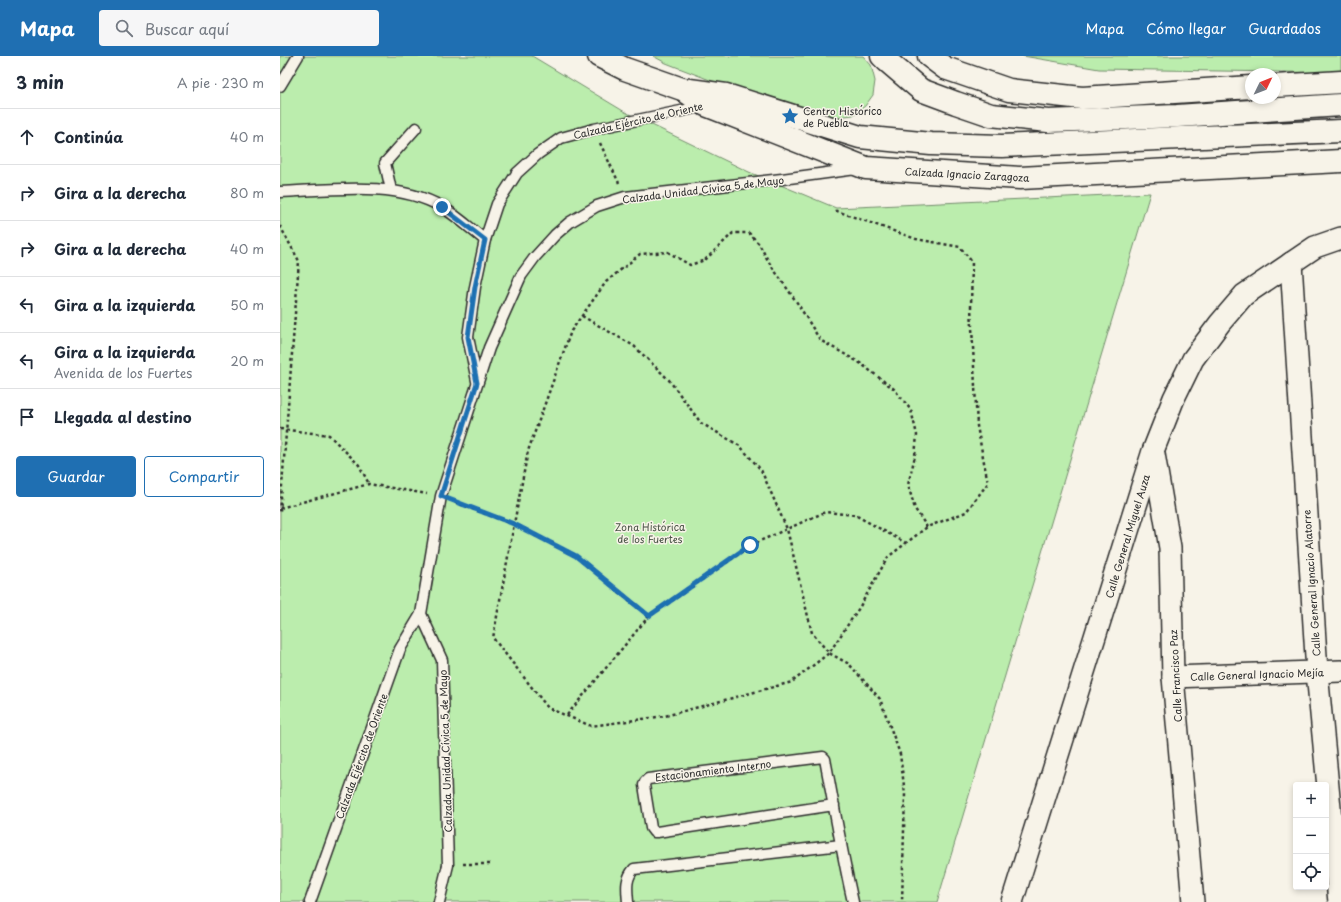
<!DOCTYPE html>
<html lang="es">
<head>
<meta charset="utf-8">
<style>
  body { margin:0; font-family:"Playpen Sans",sans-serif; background:#f6f6f7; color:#1f2937 }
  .controls { position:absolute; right:12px; bottom:12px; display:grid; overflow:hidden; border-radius:4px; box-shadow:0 2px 6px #0003 }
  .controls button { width:36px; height:36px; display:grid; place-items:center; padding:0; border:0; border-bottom:1px solid #e0e1e3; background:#fff; color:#1f2937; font:20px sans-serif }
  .compass { position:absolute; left:965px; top:12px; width:36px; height:36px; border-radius:50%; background:#fff; box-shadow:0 2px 6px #0003; rotate:47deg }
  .stop { position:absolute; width:12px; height:12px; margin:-9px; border:3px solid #1f6fb2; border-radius:50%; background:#fff }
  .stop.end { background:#1f6fb2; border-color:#fff; box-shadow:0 1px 4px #0008 }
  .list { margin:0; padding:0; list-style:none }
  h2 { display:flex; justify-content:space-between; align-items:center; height:52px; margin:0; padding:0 16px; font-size:17px }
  h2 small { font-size:13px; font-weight:400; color:#747a83 }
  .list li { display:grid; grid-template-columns:26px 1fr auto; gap:12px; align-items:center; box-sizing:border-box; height:56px; padding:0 16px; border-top:1px solid #e0e1e3 }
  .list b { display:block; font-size:15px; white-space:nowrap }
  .list p { margin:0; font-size:13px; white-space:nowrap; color:#747a83 }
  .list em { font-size:13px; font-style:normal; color:#747a83 }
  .actions { display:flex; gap:8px; padding:12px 16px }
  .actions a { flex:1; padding:9px 0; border:1px solid #1f6fb2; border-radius:4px; text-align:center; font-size:14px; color:#1f6fb2 }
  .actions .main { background:#1f6fb2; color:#fff }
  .icon { flex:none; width:22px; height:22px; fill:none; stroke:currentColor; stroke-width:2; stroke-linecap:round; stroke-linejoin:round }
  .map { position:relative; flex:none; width:1061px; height:846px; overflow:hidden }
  header { display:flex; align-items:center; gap:24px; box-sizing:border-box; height:56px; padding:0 20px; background:#1f6fb2; color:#fff }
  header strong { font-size:19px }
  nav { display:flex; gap:22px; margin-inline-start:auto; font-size:14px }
  .search { width:280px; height:36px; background:#f6f6f7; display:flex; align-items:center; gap:10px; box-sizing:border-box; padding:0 14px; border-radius:4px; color:#747a83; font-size:15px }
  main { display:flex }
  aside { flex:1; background:#fff }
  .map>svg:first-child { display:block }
  .green { fill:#bbedad; stroke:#738c6c }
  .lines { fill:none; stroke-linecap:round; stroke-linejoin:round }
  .service-casing { stroke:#2b2b2b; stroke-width:13 }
  .minor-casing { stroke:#2b2b2b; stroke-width:24 }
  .secondary-casing { stroke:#2b2b2b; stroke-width:25 }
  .path { stroke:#2b2b2b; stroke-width:2.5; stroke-dasharray:3 3; stroke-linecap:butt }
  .service { stroke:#f7f3e8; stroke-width:10 }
  .minor { stroke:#f7f3e8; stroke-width:21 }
  .secondary { stroke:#f7f3e8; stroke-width:22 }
  .route { stroke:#1f6fb2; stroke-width:5 }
  .labels { text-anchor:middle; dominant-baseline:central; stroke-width:3; stroke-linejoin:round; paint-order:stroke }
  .poi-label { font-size:10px; fill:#2b2b2b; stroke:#f7f3e8; text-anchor:start }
  .street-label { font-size:10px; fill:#2b2b2b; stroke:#f7f3e8 }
  .park-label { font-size:10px; fill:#485245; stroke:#f7f3e8 }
</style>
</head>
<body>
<header>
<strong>Mapa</strong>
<div class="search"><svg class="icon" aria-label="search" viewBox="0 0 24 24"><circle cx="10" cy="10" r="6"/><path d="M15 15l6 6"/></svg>Buscar aquí</div>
<nav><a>Mapa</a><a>Cómo llegar</a><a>Guardados</a></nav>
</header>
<main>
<aside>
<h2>3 min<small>A pie · 230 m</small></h2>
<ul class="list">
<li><svg class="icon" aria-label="ahead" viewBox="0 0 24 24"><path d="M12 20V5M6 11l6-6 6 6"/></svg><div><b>Continúa</b></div><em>40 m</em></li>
<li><svg class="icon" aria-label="right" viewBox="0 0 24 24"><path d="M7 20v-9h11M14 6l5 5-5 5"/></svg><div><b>Gira a la derecha</b></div><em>80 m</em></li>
<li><svg class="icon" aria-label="right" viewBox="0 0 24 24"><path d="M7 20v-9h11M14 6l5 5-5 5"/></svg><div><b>Gira a la derecha</b></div><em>40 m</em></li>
<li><svg class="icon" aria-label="left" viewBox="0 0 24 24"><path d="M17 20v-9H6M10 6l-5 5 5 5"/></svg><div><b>Gira a la izquierda</b></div><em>50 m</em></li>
<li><svg class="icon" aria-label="left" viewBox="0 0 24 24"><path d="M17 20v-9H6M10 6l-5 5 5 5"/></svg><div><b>Gira a la izquierda</b><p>Avenida de los Fuertes</p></div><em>20 m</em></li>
<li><svg class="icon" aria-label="arrive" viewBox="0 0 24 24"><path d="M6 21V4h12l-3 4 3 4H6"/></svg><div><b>Llegada al destino</b></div></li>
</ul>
<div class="actions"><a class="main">Guardar</a><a>Compartir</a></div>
</aside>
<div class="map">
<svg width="1061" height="846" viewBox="0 0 1061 846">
  <rect width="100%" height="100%" fill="#f7f3e8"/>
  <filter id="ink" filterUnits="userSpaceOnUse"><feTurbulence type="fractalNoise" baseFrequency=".025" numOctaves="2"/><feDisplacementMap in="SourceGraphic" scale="8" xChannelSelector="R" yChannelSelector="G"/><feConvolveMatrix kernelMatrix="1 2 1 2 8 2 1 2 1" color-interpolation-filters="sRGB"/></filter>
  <g filter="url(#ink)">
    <g class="green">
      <path d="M0 0H252L345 56 469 116 556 152 870 137 657 846H0Z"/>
      <path d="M373 0H583L591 9 595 25 593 39 585 50 573 59 557 61 466 38 386 7Z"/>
      <path d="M743 0H1061V17L819 13Z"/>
    </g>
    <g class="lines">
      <g class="service-casing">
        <g id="service">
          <path d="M0 30 18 0"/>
          <path d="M111 134 105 107 136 72"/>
          <path d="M0 136C51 134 115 124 162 151 177 160 191 173 205 184"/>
          <path d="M197 325 188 281 195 231 205 184 217 148 237 117 258 98 281 82 314 73 425 50"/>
          <path d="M554 749 377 776H374L371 772 364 729 365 726 368 723 543 701 545 703C554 750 562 798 573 846"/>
          <path d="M30 846 120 593 141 558"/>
          <path d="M159 846 168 809 162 604 141 558 161 440 209 292 241 220 255 201 275 179 290 166 317 150 345 141 502 123 576 113"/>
          <path d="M348 846C347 833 345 823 354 813L561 789"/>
        </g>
      </g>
      <g class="minor-casing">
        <g id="minor">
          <path d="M1011 207 1037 616 1059 846"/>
          <path d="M874 398 890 492 893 621 913 846"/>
          <path d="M893 621 1061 615"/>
          <path d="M732 846 873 395 894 342 913 303 940 267 964 239 1035 191 1061 182"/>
        </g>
      </g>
      <g class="secondary-casing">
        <g id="secondary">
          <path d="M319 0 345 13 402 33 446 39 580 81 651 88 722 90 1061 75"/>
          <path d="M602 0 607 5 641 34 676 47 711 59 768 65 897 60 1061 49"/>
          <path d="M649 0 665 12 729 34 802 42 971 31"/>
          <path d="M995 30 1061 26"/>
          <path d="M408 37 426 49 586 112 740 122 1061 105"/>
        </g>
      </g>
      <g class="path">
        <path d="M320 87 339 127"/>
        <path d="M0 170 19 205 0 456"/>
        <path d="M302 260 354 290 389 324 421 367 460 390 481 414 507 473 532 577 549 597 569 608 600 643 620 698 625 738 622 846"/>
        <path d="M0 373 49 379 79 409 89 428"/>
        <path d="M175 446 234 468 213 582 268 652 311 670 385 660 512 626 549 597 579 552 608 501 647 471 686 456 708 427 697 370 691 251 692 206 680 191 636 183 554 154"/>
        <path d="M0 452 89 428 147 438"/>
        <path d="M369 560 296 500 234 468 248 395 291 275 326 226 360 198 388 196 410 209 425 204 453 177H469L479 188 490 208 518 248 540 284 580 307 614 333 631 354 637 379 635 400 628 429 635 453 647 471"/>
        <path d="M287 659 369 560 471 489 545 456 575 459 626 487"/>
        <path d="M183 808H210"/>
      </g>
      <use href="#service" class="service"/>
      <use href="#minor" class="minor"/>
      <use href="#secondary" class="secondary"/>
    </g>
  </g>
  <g class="lines" filter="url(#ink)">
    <path class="route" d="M162 151 205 184 195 231 188 281 197 327 161 440 234 468 296 500 369 560 470 489"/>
  </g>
  <defs>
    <g id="sight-bare" transform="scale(1.38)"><path d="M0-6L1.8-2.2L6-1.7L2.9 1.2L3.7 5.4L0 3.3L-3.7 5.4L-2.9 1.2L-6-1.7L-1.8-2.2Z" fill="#1f6fb2" stroke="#f7f3e8" stroke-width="2.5" paint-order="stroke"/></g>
  </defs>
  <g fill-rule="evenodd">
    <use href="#sight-bare" x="510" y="60"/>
  </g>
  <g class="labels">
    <g class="poi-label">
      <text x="523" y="54">Centro Histórico<tspan x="523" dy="12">de Puebla</tspan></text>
    </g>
    <g class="street-label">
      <text transform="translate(358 64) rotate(-13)">Calzada Ejército de Oriente</text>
      <text transform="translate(687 118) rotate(3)">Calzada Ignacio Zaragoza</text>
      <text transform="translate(423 133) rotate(-7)">Calzada Unidad Cívica 5 de Mayo</text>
      <text transform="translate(847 480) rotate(-73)">Calle General Miguel Auza</text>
      <text transform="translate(1031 527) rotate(-94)">Calle General Ignacio Alatorre</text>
      <text transform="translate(977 618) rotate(-2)">Calle General Ignacio Mejía</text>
      <text transform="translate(895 620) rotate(-93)">Calle Francisco Paz</text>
      <text transform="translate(165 695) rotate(-92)">Calzada Unidad Cívica 5 de Mayo</text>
      <text transform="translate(81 700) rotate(-70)">Calzada Ejército de Oriente</text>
      <text transform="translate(433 714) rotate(-7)">Estacionamiento Interno</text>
    </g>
    <g class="park-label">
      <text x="370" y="470">Zona Histórica<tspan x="370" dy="12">de los Fuertes</tspan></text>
    </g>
  </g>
</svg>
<div class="controls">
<button>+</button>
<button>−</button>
<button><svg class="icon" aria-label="locate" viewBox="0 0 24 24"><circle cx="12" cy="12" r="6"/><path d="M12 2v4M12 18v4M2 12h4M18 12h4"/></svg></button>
</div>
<svg class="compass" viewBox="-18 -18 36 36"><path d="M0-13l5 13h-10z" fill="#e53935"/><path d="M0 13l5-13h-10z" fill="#747a83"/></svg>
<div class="stop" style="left:470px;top:489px"></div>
<div class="stop end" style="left:162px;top:151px"></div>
</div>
</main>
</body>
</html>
